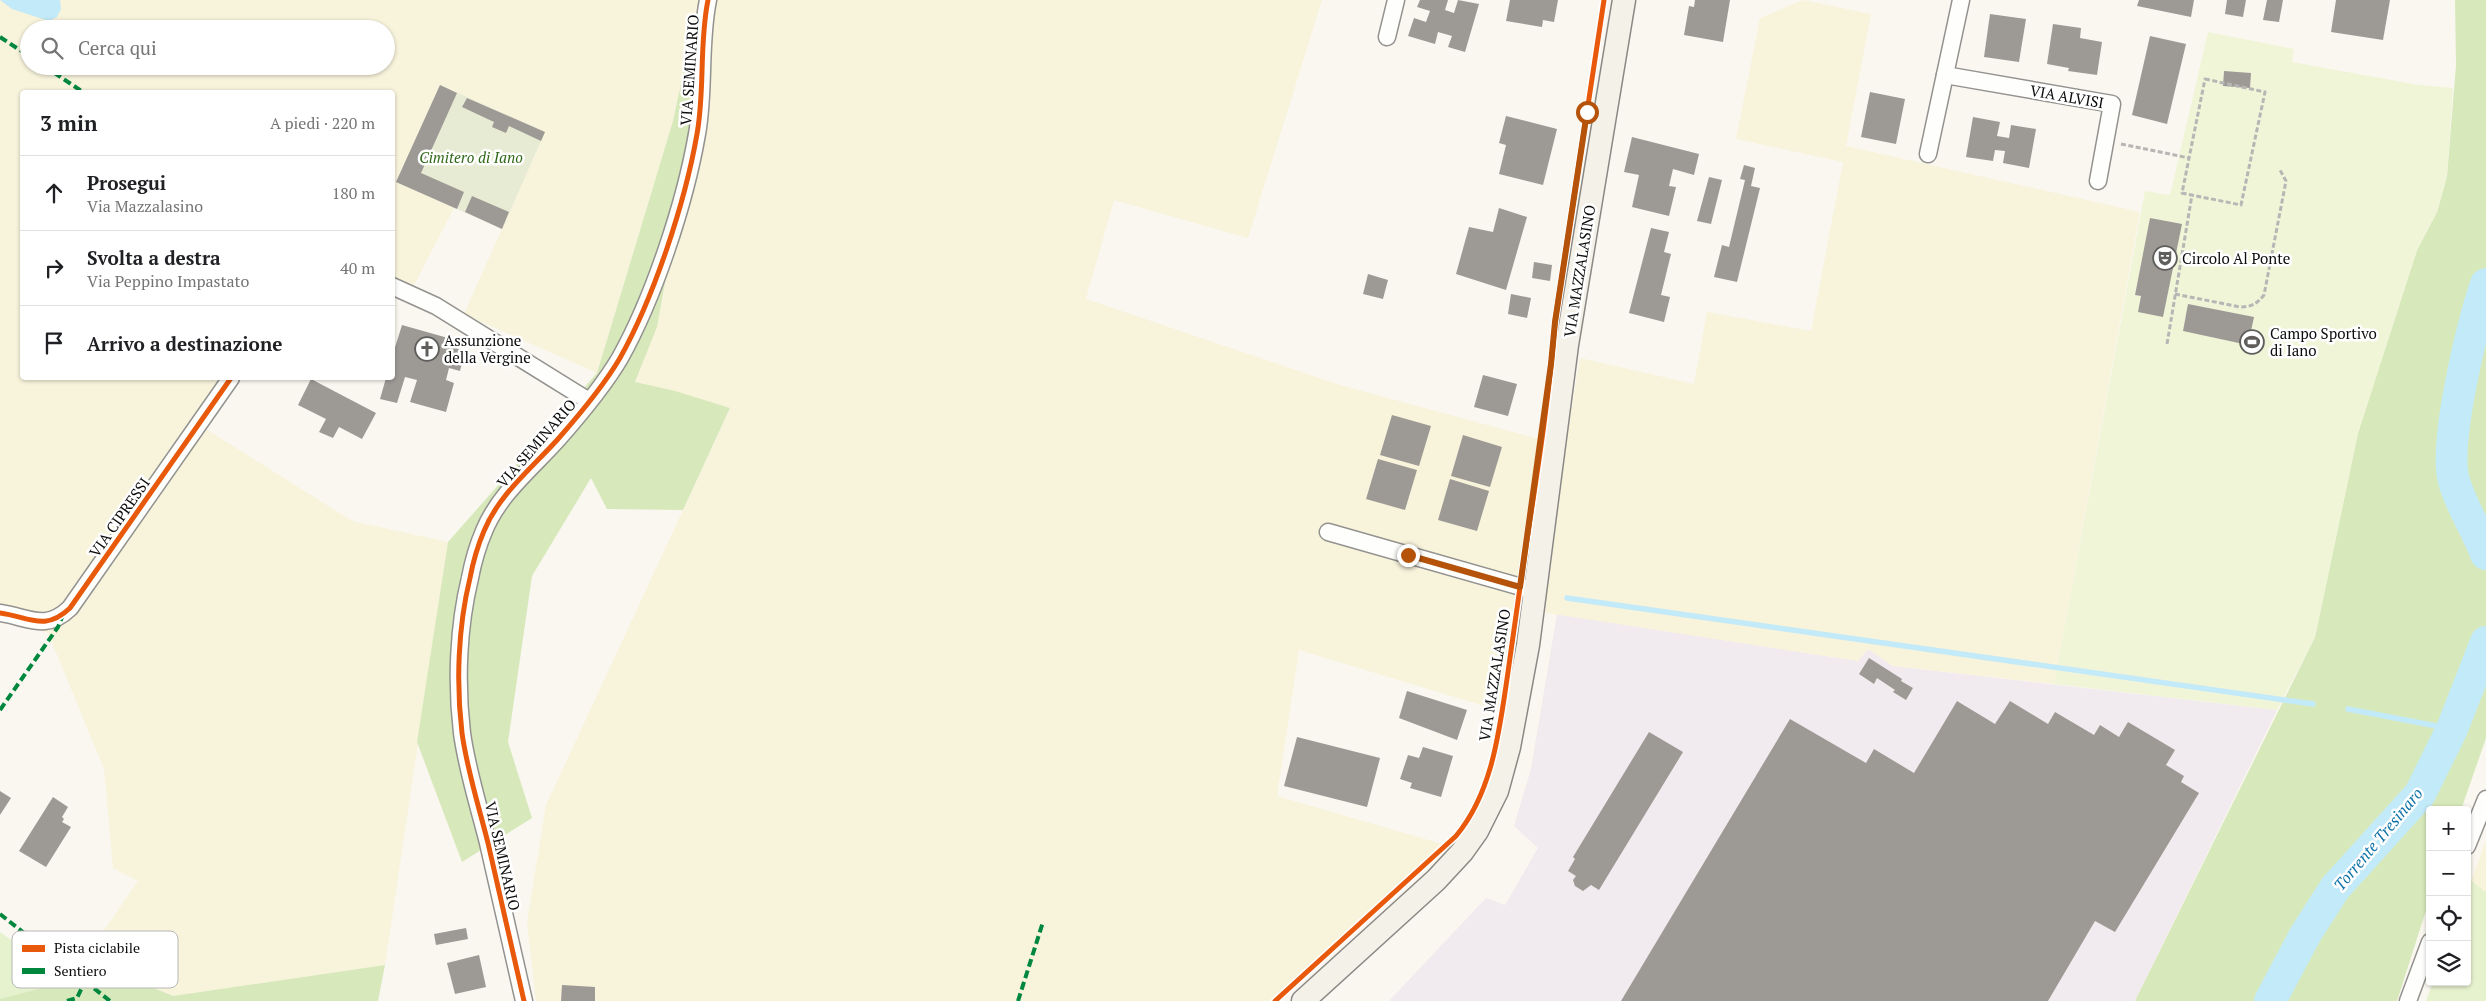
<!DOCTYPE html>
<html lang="it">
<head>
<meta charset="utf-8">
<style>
  body { margin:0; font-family:"PT Serif",serif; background:#f2f2f2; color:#202124 }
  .controls { position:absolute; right:15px; bottom:15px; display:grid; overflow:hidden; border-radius:5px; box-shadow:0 1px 4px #0004 }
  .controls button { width:45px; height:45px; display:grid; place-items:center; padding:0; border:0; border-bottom:1px solid #e0e0e0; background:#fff; color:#202124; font:25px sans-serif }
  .stop { position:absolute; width:15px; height:15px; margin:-11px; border:4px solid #b45309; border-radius:50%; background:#fff }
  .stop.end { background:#b45309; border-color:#fff; box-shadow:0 1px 5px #0008 }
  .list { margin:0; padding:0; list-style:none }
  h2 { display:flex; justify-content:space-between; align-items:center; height:65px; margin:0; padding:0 20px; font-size:21px }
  h2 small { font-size:16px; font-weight:400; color:#757577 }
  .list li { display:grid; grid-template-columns:32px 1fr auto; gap:15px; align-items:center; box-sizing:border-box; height:75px; padding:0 20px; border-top:1px solid #e0e0e0 }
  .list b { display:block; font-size:19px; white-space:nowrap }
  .list p { margin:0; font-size:16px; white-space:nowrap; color:#757577 }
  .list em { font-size:16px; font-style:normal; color:#757577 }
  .icon { flex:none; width:28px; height:28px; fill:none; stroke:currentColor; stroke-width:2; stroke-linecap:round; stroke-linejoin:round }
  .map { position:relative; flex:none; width:2486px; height:1001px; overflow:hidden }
  .search { position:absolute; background:#fff; box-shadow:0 1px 4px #0004; left:20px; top:20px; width:375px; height:55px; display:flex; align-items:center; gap:12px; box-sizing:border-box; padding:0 18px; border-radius:28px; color:#757577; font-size:19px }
  .panel { position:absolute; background:#fff; box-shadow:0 1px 4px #0004; left:20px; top:90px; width:375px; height:290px; border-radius:5px }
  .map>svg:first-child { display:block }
  .industrial { fill:#f1eaee }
  .farmland { fill:#f8f3db; fill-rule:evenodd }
  .green { fill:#e6f1ce }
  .forest { fill:#d7e9bb }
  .cemetery { fill:#e8ebd3 }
  .pitch { fill:#f0f5d8 }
  .water { fill:#c3eaf8 }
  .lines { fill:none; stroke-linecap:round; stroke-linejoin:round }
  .stream { stroke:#c3eaf8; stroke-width:5.5 }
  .river { stroke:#c3eaf8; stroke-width:32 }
  .building { fill:#9d9a96 }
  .street-casing { stroke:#93928f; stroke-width:19 }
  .secondary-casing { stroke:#8a8885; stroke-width:25 }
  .path { stroke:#b7b6b5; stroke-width:3; stroke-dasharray:5 2.5; stroke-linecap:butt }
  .street { stroke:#fefefd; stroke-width:16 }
  .secondary { stroke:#f4f2e8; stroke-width:22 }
  .quiet { stroke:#00873e; stroke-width:4; stroke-dasharray:8 4; stroke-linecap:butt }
  .cycleway-casing { stroke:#fff; stroke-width:8 }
  .cycleway { stroke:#e8590c; stroke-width:5 }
  .route { stroke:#b45309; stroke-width:6 }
  .labels { text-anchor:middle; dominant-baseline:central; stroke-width:5; stroke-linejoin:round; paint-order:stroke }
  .street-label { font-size:15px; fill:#0c0c0c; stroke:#fff }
  .park-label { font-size:15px; font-style:italic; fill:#306818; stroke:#fff }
  .poi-label { font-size:15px; fill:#0c0c0c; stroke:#fff; text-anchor:start }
  .water-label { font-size:16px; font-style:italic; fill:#0c72a7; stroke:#fff }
  .key { fill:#fff; stroke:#b6b6b6; stroke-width:1 }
  .key-label { font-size:14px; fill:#0c0c0c }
</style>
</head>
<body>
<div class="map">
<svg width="2486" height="1001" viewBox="0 0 2486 1001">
  <rect width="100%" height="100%" fill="#faf7f0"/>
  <path class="industrial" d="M1557 614 1858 661 1868 649 1893 666 2277 710 2135 1001H1389L1486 898 1505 905 1538 848 1514 826 1531 769Z"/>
  <g class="farmland">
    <path d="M0 0H699L673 121 597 373 464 314 545 132 440 86 454 208 412 289 393 292 392 92H22V378H240L206 429 352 521 448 542 385 965 173 996 84 959 138 881 113 868 104 769 48 633 0 619ZM29 29H386V66H29Z"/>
    <path d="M708 0H1322L1248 238 1114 200 1086 299 1340 385 1565 446 1580 358 1694 384 1707 312 1811 331 1843 162 1736 139 1760 18 1803 0 1871 14 1846 146 2140 212 2054 684 1893 666 1868 649 1858 661 1514 608 1498 710 1299 650 1277 796 1442 844 1270 1001H536L527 922 546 805 730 409 635 382 657 327 690 152Z"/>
    <path d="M2486 841V892L2471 881Z"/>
  </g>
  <g class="green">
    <path d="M2471 881 2486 892V1001H2426L2433 982H2467V891Z"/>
    <path d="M0 932 52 969 56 977 46 987 0 1000Z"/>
  </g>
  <g class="forest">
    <path d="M699 0H708L692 134 657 327 635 382 675 391 730 408 683 510 607 509 591 478 532 576 508 742 532 818 462 862 417 742 448 542 597 373 673 121Z"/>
    <path d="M2455 0H2486V738L2461 810H2430V898L2397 1001H2135L2315 637 2358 433 2417 250 2437 212 2447 176 2456 65Z"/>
    <path d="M84 959 173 996 385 965 378 1001H0V999L46 987Z"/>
  </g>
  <path class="cemetery" d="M440 85 545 132 502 229 396 182Z"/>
  <path class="pitch" d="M2208 32 2294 49 2292 62 2419 85 2453 88 2447 176 2437 212 2417 250 2358 433 2315 637 2277 710 2054 684 2145 191 2170 195Z"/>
  <path class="water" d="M0 0H60L61 9 57 17 49 21 12 9Z"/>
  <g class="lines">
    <g class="stream">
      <path d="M1567 598 2313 704"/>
      <path d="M2348 709 2452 729"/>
    </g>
    <g class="river">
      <path d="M2486 284C2473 323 2443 444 2454 481 2461 507 2477 529 2486 554"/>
      <path d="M2270 1001 2305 935 2335 888 2420 794 2452 729 2486 642"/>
    </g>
  </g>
  <g class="building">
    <path d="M1420 0H1448L1445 10 1454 13 1458 0 1479 4 1465 52 1448 47 1452 36 1438 32 1435 44 1408 36 1414 18 1426 22 1430 11 1417 7Z"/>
    <path d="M1510 0H1558L1554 22 1543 20 1542 27 1506 21Z"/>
    <path d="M1695 0H1730L1723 42 1684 35 1689 6 1694 7Z"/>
    <path d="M2139 0H2194L2191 17 2137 6Z"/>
    <path d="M2227 0H2246L2243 17 2225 14Z"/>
    <path d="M2267 0H2283L2279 22 2263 20Z"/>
    <path d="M2336 0H2390L2383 40 2331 32Z"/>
    <path d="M1990 14 2026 19 2019 62 1984 57Z"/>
    <path d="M2053 24 2081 28 2080 38 2102 42 2097 75 2068 71 2069 68 2047 64Z"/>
    <path d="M2150 36 2186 44 2167 124 2132 115Z"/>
    <path d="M2224 71 2251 73 2250 88 2223 86Z"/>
    <path d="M440 85 457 93 421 173 464 192 457 209 396 182Z"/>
    <path d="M1870 92 1905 99 1896 144 1861 137Z"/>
    <path d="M467 98 545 132 541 141 509 126 506 133 492 127 494 122 462 107Z"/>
    <path d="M1506 116 1557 129 1543 185 1499 174 1506 145 1499 143Z"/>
    <path d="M1973 117 2000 122 1997 136 2009 138 2011 125 2036 129 2029 168 2003 163 2005 151 1995 150 1993 161 1966 157Z"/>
    <path d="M1632 137 1699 154 1694 175 1673 169 1669 186 1676 187 1669 216 1632 207 1639 175 1624 172Z"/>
    <path d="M1744 165 1755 168 1751 186 1760 188 1737 282 1714 277 1722 245 1729 247 1745 180 1740 179Z"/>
    <path d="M1709 177 1722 180 1711 224 1697 221Z"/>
    <path d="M472 196 509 212 502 229 465 212Z"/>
    <path d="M1499 208 1527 217 1506 290 1456 274 1469 227 1493 232Z"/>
    <path d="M2150 218 2182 224 2163 317 2138 312 2141 296 2135 295Z"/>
    <path d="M1651 228 1669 232 1664 252 1671 254 1661 295 1670 297 1664 322 1629 313Z"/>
    <path d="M1534 262 1552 265 1550 281 1532 278Z"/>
    <path d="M1368 274 1388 280 1383 299 1363 294Z"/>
    <path d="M1511 294 1531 298 1527 318 1508 314Z"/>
    <path d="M2188 304 2254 317 2248 345 2183 331Z"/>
    <path d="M402 325 455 340 453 347 465 351 460 371 449 368 446 380 454 383 446 412 410 402 417 380 405 377 397 403 380 399 386 378H392V357Z"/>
    <path d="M1483 375 1517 384 1508 416 1474 407Z"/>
    <path d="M311 379 376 413 362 439 339 427 333 438 319 432 326 419 298 405Z"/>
    <path d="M1392 415 1431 426 1419 466 1380 455Z"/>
    <path d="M1463 435 1502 447 1490 487 1451 476Z"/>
    <path d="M1378 459 1417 470 1405 510 1366 499Z"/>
    <path d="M1450 479 1489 491 1477 531 1438 520Z"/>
    <path d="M1869 658 1902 679 1901 681 1913 688 1906 700 1893 692 1895 690 1877 678 1874 684 1859 674Z"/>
    <path d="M1407 691 1467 710 1457 740 1399 718Z"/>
    <path d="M1957 701 1995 724 2010 701 2048 724 2055 712 2094 735 2100 725 2119 737 2128 722 2175 750 2166 765 2184 776 2181 782 2199 793 2115 932 2095 921 2048 1001H1621L1790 719 1866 763 1874 749 1914 773Z"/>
    <path d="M1649 732 1683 752 1599 890 1591 885 1583 891 1575 886 1573 880 1576 876 1568 871 1575 859 1573 857Z"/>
    <path d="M1297 737 1380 758 1367 807 1284 786Z"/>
    <path d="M1423 747 1453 756 1441 797 1410 788 1412 783 1400 779 1408 755 1419 758Z"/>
    <path d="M0 791 11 798 0 815Z"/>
    <path d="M53 797 68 807 62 817 64 819 62 822 71 827 46 867 19 851Z"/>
    <path d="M466 928 468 939 436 945 434 934Z"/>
    <path d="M479 955 486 987 455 994 447 963Z"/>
    <path d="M562 985 595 987V1001H561Z"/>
  </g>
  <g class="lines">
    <g class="street-casing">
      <g id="street">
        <path d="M1387 37 1396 0"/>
        <path d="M1945 75 2112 104 2098 181"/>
        <path d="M1928 154 1961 0"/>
        <path d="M392 286 436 306 589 401"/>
        <path d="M1328 532 1535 591"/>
        <path d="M0 613C29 617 45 632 70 608L231 378"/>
        <path d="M2467 846 2486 799"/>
        <path d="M524 1001C512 948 500 896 488 843 479 807 467 770 462 733 456 683 458 627 470 578 473 562 478 545 484 531 499 494 532 468 558 439 580 414 603 387 620 358 654 297 685 203 697 134 705 90 699 44 708 0"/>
        <path d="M2408 1001 2430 942"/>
      </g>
    </g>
    <g class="secondary-casing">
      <path id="secondary" d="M1303 1001 1436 880 1462 852 1477 831 1497 791 1509 747 1528 645 1567 345 1624 0"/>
    </g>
    <g class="path">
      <path d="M2205 79 2265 92 2241 205 2182 193Z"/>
      <path d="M2121 144 2189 158"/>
      <path d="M2175 294 2240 307C2251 307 2257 304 2264 295L2286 181 2280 170"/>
      <path d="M2167 344 2192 195"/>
    </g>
    <use href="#street" class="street"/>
    <use href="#secondary" class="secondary"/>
    <g class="quiet">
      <path d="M0 37 29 56"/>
      <path d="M44 66 83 92"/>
      <path d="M0 710 58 627 63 615"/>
      <path d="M0 914 110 1001"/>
      <path d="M67 1001 77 998 85 981"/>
      <path d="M1018 1001 1043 922"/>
    </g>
    <g class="cycleway-casing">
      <g id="cycleway">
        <path d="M0 613C29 617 45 632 70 608L231 378"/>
        <path d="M524 1001C512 948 500 896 488 843 479 807 467 770 462 733 456 683 458 627 470 578 473 562 478 545 484 531 499 494 532 468 558 439 580 414 603 387 620 358 654 297 685 203 697 134 705 90 699 44 708 0"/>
        <path d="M1275 1001 1456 836C1492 793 1499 733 1507 679 1513 639 1518 599 1524 559 1536 480 1549 401 1555 322L1604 0"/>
      </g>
    </g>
    <use href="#cycleway" class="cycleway"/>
  </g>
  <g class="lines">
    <path class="route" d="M1408 555 1520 587 1551 364 1555 322 1587 112"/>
  </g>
  <defs>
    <g id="theatre-ring" transform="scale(1.25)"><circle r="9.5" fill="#fff" stroke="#5f5e5c" stroke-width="1.5"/><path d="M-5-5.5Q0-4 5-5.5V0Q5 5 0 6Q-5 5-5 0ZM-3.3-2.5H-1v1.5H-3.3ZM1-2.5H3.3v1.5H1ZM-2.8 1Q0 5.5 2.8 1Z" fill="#5f5e5c"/></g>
    <g id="stadium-ring" transform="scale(1.25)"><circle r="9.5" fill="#fff" stroke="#5f5e5c" stroke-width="1.5"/><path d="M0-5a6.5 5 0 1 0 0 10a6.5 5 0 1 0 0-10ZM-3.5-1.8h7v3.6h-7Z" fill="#5f5e5c"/></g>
    <g id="church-ring" transform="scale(1.25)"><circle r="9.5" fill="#fff" stroke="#5f5e5c" stroke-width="1.5"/><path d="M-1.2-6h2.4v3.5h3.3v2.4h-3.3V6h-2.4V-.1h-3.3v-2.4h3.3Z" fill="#5f5e5c"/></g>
  </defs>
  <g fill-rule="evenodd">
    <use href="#theatre-ring" x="2165" y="258"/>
    <use href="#stadium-ring" x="2252" y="342"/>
    <use href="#church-ring" x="427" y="349"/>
  </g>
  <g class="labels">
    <g class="street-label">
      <text transform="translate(689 70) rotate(-86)">VIA SEMINARIO</text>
      <text transform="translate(2067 96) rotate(10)">VIA ALVISI</text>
      <text transform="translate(1579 271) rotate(-81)">VIA MAZZALASINO</text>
      <text transform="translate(536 443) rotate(-49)">VIA SEMINARIO</text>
      <text transform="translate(119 517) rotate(-55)">VIA CIPRESSI</text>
      <text transform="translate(1494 675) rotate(-81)">VIA MAZZALASINO</text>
      <text transform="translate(503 856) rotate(77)">VIA SEMINARIO</text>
    </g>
    <g class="park-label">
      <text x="471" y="157">Cimitero di Iano</text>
    </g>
    <g class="poi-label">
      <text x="2182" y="258">Circolo Al Ponte</text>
      <text x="2270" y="333">Campo Sportivo<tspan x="2270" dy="17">di Iano</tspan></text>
      <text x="444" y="340">Assunzione<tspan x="444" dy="17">della Vergine</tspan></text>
    </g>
    <g class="water-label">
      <text transform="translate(2378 839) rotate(-50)">Torrente Tresinaro</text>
    </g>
  </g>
  <rect x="12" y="931" width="166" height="57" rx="8" class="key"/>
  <rect x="22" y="945" width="23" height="7" fill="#e8590c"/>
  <rect x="22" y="968" width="23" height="6" fill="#00873e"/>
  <g class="key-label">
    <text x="54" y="953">Pista ciclabile</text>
    <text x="54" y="976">Sentiero</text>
  </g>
</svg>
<div class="controls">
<button>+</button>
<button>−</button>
<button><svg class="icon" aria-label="locate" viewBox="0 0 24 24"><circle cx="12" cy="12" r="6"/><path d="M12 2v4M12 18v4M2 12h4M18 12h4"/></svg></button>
<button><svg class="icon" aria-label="layers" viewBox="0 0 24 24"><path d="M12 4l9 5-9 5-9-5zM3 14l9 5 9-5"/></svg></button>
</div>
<div class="stop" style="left:1587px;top:112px"></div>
<div class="stop end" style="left:1408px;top:555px"></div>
<div class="search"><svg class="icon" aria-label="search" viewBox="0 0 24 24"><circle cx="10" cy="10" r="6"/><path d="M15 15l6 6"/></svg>Cerca qui</div>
<section class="panel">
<h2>3 min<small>A piedi · 220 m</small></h2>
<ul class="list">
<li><svg class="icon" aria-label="ahead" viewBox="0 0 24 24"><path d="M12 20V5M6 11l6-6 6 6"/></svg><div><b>Prosegui</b><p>Via Mazzalasino</p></div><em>180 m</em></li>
<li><svg class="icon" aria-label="right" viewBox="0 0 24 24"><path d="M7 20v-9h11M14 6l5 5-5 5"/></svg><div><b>Svolta a destra</b><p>Via Peppino Impastato</p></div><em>40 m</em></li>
<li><svg class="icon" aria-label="arrive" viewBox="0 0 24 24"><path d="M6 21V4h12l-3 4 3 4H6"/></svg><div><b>Arrivo a destinazione</b></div></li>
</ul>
</section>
</div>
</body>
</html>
